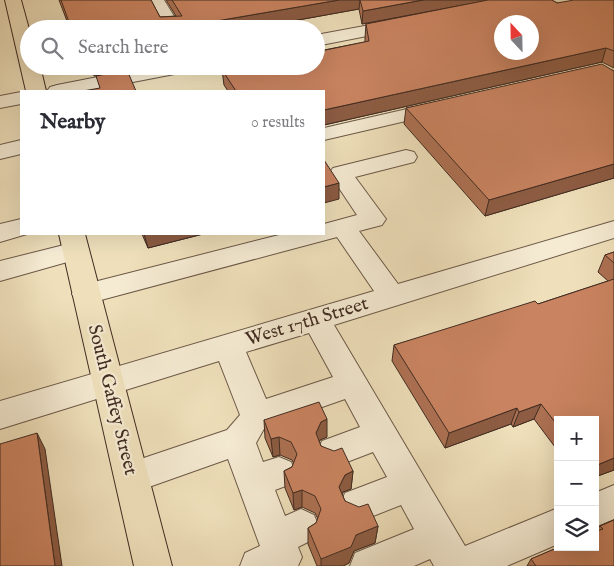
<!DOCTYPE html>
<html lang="en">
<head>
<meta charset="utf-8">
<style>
  body { margin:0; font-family:"IM FELL English",serif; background:#f7f7f7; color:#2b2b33 }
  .controls { position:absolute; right:15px; bottom:15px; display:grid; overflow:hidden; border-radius:0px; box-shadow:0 5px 20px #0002 }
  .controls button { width:45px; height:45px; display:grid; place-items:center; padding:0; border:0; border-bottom:1px solid #e1e1e2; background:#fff; color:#2b2b33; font:25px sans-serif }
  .compass { position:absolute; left:494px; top:15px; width:45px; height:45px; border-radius:50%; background:#fff; box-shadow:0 5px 20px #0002; rotate:338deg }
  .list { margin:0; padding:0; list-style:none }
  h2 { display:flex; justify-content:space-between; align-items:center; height:65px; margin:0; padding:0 20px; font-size:21px }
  h2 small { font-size:16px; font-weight:400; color:#7c7c81 }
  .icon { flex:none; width:28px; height:28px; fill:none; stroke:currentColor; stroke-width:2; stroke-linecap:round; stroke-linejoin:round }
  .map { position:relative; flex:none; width:614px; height:566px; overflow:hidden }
  .search { position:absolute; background:#fff; box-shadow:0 5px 20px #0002; left:20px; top:20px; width:305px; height:55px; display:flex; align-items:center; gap:12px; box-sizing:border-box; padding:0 18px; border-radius:28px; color:#7c7c81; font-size:19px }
  .panel { position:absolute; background:#fff; box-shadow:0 5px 20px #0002; left:20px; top:90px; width:305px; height:145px; border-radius:0px }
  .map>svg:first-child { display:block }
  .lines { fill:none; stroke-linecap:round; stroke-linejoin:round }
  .minor-casing { stroke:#6c5948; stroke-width:2 }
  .major-casing { stroke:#412c22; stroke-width:2 }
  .minor { fill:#f5ebd3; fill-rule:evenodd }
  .major { fill:#efe0bb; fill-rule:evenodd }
  .wall { fill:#ad7153; stroke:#412c22 }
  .shaded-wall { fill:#8d5c43; stroke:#412c22 }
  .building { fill:#c98360; stroke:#412c22; fill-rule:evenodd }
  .labels { text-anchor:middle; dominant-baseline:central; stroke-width:4.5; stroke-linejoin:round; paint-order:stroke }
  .street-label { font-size:19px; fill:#412c22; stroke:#f5ebd3 }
</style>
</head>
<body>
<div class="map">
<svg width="614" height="566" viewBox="0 0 614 566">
  <rect width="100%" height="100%" fill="#efe0bb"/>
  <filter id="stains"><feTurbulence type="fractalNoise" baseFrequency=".004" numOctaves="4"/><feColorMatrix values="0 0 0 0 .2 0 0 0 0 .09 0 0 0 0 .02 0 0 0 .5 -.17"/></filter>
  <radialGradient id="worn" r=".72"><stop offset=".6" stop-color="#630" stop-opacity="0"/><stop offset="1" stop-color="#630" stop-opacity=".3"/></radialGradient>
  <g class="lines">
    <g class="minor-casing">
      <g id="minor">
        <path d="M148 0H164L182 29H164Z"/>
        <path d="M402 19 408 20 411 24 408 28 316 46V35Z"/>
        <path d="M154 66H194L192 70 185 72 86 91H47L50 87 57 85Z"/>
        <path d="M21 92V104L0 108V96Z"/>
        <path d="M442 101 449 103 452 107 449 111 324 140V128Z"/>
        <path d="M21 140V154L0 159V145Z"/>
        <path d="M406 150 414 152 417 157 414 162 355 177 386 219 382 225 359 231 398 284 614 221V238L334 325 465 546 558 508V544L507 566H434L430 559 414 566H350L355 553 414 529 401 505 358 522 345 517 340 505 345 493 387 477 373 452 334 467 322 463 317 452 322 441 360 427 345 399 265 427 256 443 263 462 279 457 291 462 296 473 291 484 275 490 285 516 301 509 314 515 319 527 314 539 298 547 302 557 298 566H240L245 553 260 546 228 459 132 493 120 488 115 477 120 466 227 430 240 415 219 361 0 429V401L374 291 337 237 86 304 76 301 72 294 76 287 86 284 283 234H324V224L357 215 329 173 333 168ZM309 333 333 377 266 399 246 352Z"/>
        <path d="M21 219V234H27L0 242V224Z"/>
        <path d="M76 242 85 245 89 251 85 257 0 281V261Z"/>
        <path d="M614 485V519L595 527V493Z"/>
      </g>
    </g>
    <g class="major-casing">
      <g id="major">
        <path d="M5 0H21L29 29V66H40L46 91H26Z"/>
        <path d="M59 234H85L172 566H134Z"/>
      </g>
    </g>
    <use href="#minor" class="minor"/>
    <use href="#major" class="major"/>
  </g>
  <g class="wall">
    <path d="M59 0H151L160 17 176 16 166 0H552L557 3 614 0V68L602 62 324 125V91H228L224 85 222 70 365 42V38L366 24 444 9 362 24 359 9 248 29H70Z"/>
    <path d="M612 70 614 71V178L485 216 404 124 406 108Z"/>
    <path d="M142 234H203L148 248Z"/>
    <path d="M614 252V470L595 477V420H558V451L534 419 513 427 511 424 445 448 392 361 394 345 538 304 608 281 598 272 605 255Z"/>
    <path d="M264 420 327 437 320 440 319 442 321 446 353 471 351 489 343 492 342 494 345 501 378 526 375 543 354 551 349 563 343 566H317L308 544V528L316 523 318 519 315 513 302 507 294 510 285 488 284 471 292 467 294 464 292 460 280 455 273 457 265 438Z"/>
    <path d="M614 520V566H527L531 559 595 532 600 526Z"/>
  </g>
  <g class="shaded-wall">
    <path d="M339 0H360L359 9 248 29H174L193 25Z"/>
    <path d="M423 0H490L362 24 363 11Z"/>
    <path d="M606 48 602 62 324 125V110Z"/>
    <path d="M91 66H123L124 70 94 76Z"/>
    <path d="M614 164V178L485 216 489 200Z"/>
    <path d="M339 183V199L324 203V187Z"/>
    <path d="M144 234H203L148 248Z"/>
    <path d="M541 404 534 419 513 427 519 412Z"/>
    <path d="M517 408 511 424 445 448 449 433Z"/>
    <path d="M327 419V437L320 440 315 451 316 433 321 422Z"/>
    <path d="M37 433 45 449 62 566H55Z"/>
    <path d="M279 437 280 455 273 457 271 439Z"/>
    <path d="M614 458V470L595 477V466Z"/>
    <path d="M353 471 351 489 343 492 338 504 339 487 345 475Z"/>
    <path d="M302 490V507L294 510 293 493Z"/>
    <path d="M378 526 375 543 354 551 349 563 343 566H321V559L356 535Z"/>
  </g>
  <g class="building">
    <path d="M61 0H151L160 17 182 16 172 0H339L193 25 174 29H78L76 25H70Z"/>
    <path d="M360 0H423L363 11Z"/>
    <path d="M488 0H552L557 3 574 0H614V51L606 48 324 110V91H236L222 70 243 66H316V52L369 41 366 24ZM502 22H532V52H502Z"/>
    <path d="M602 64 612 70 614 71V164L489 200 406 108Z"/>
    <path d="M127 70 136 91H83L100 88 96 76Z"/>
    <path d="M324 160 339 183 324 187Z"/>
    <path d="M614 252V263L605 255Z"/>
    <path d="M614 279V458L595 466V420H558V426L541 404 519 412 517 408 449 433 394 345 535 301 538 304Z"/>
    <path d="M319 402 327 419 321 422 316 433 321 446 334 451 342 448 353 471 345 475 339 487 345 501 359 507 368 504 378 526 356 535 351 547 321 559 308 528 316 523 321 509 315 496 302 490 293 493 284 471 292 467 297 454 291 442 279 437 271 439 264 420Z"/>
    <path d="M37 433 55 566H0V444Z"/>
    <path d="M614 520V566H536L531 559 559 547H595V532L603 529 600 526Z"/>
  </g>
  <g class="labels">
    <g class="street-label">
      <text transform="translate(307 322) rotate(-17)">West 17th Street</text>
      <text transform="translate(112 400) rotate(76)">South Gaffey Street</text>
    </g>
  </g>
  <rect width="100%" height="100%" filter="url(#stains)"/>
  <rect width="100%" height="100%" fill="url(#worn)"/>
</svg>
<div class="controls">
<button>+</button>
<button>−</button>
<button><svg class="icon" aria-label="layers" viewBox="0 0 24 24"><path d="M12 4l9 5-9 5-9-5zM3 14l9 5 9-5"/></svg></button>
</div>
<svg class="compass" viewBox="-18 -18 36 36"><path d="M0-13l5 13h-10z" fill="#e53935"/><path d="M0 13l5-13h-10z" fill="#7c7c81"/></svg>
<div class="search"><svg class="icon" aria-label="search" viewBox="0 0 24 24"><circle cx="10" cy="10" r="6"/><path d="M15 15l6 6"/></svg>Search here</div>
<section class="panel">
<h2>Nearby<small>0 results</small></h2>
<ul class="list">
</ul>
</section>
</div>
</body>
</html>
